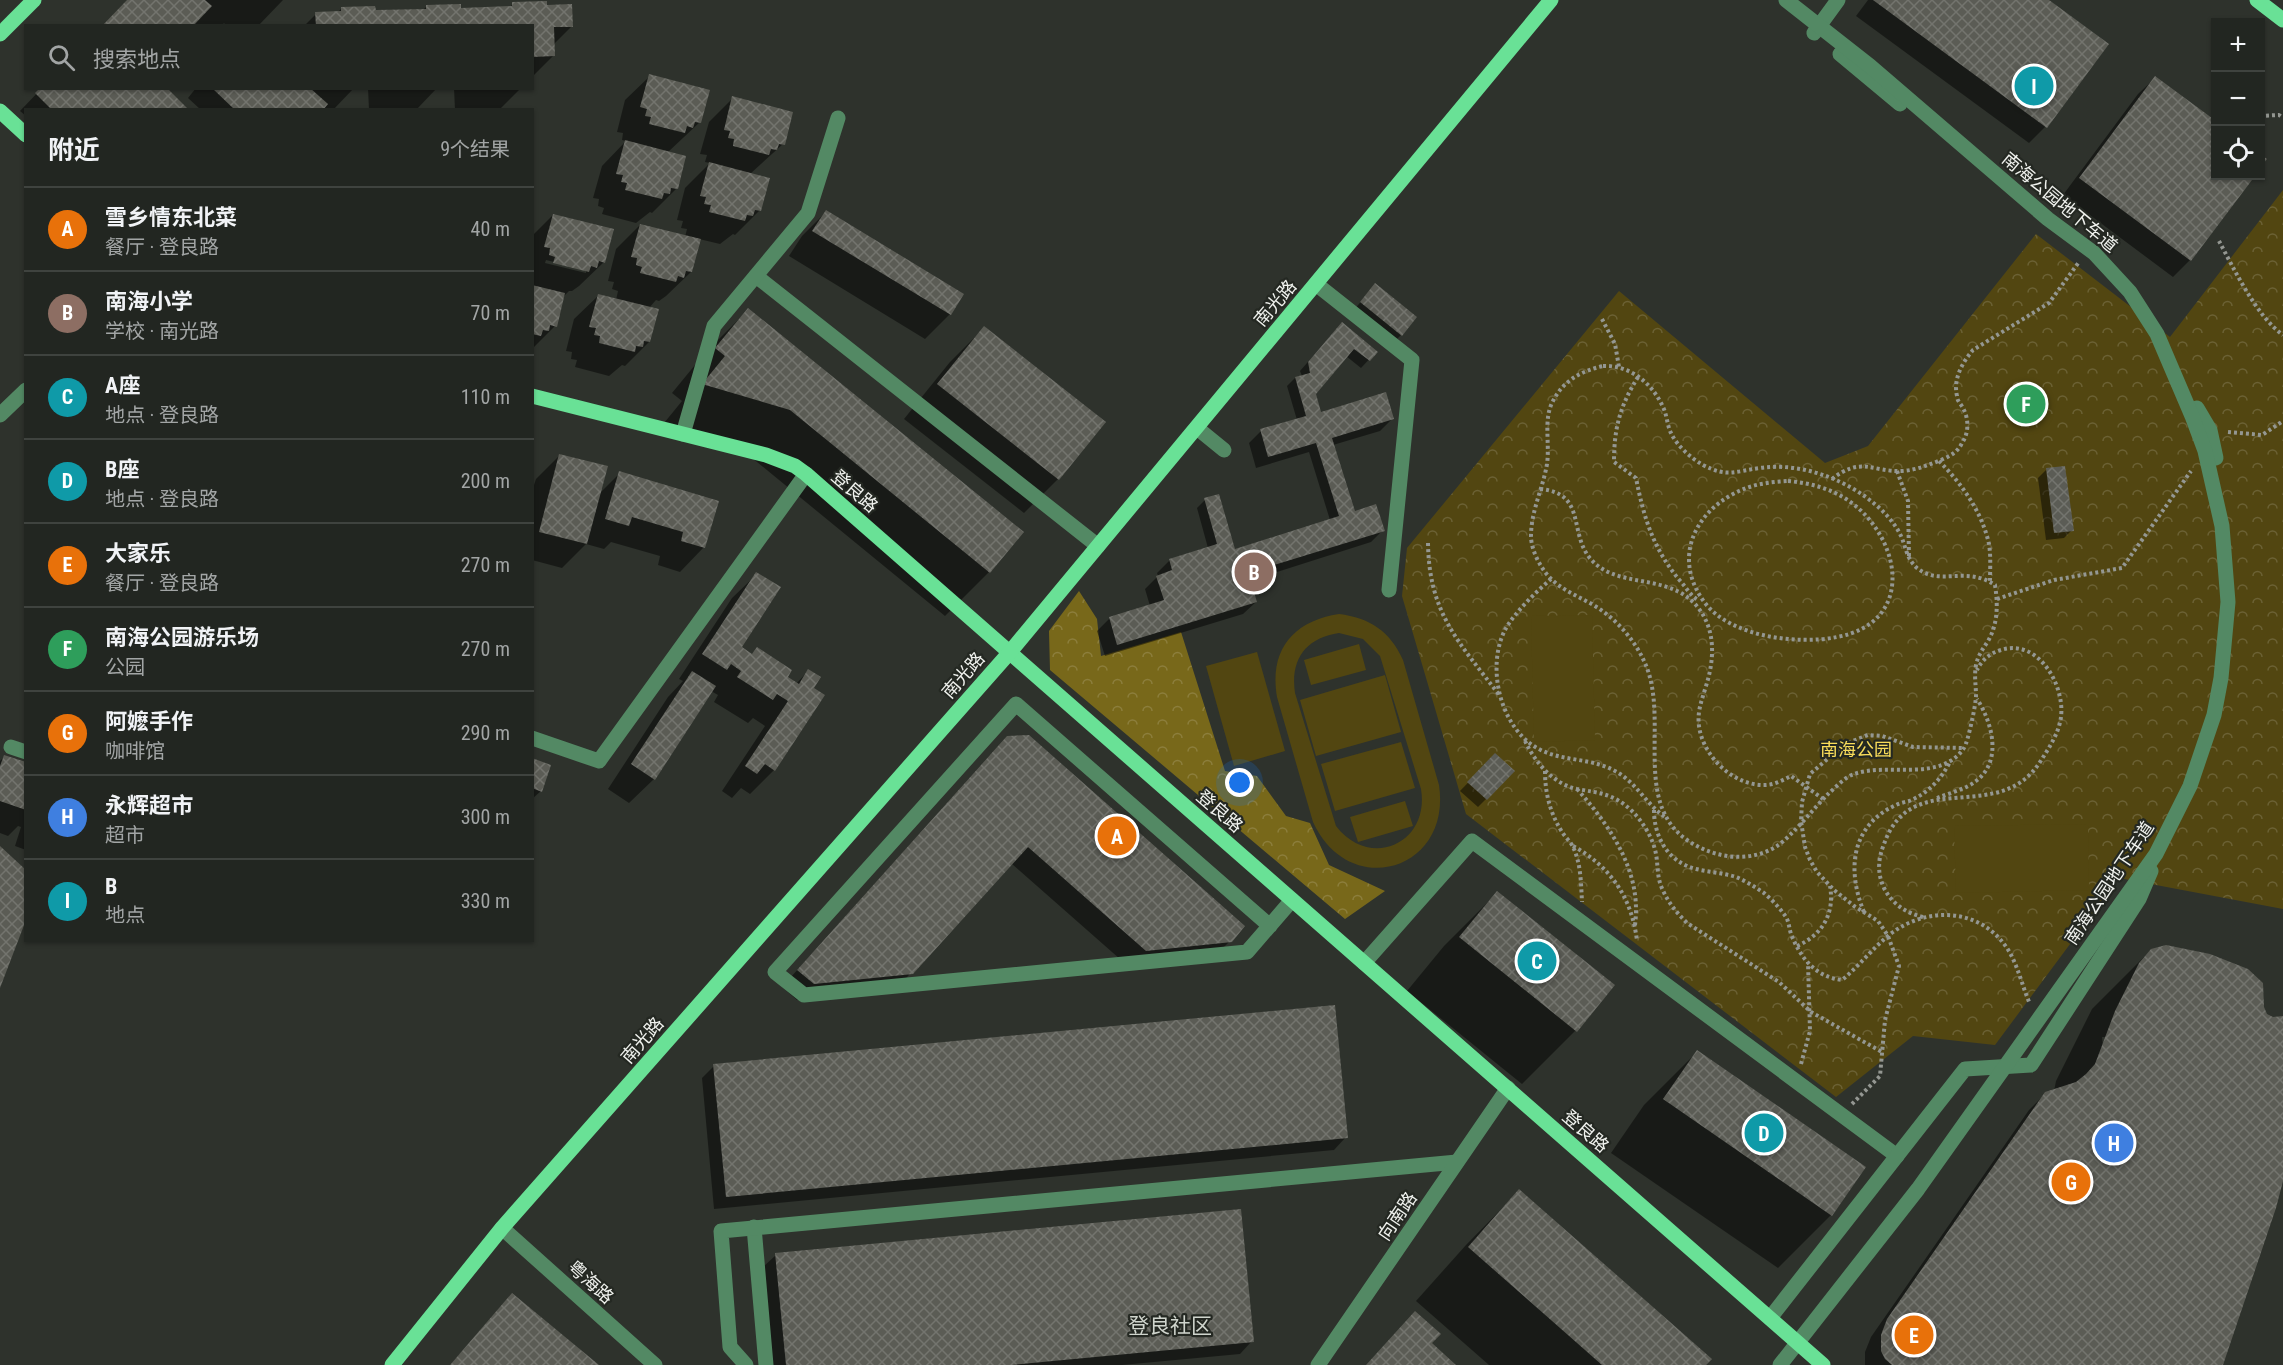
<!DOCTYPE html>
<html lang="zh">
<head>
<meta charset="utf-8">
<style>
  body { margin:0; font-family:"Roboto Condensed","Noto Sans SC",sans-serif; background:#2e322e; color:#f1f3f6 }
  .controls { position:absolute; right:18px; top:18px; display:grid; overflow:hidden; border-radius:0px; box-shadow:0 2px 4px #0004 }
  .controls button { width:54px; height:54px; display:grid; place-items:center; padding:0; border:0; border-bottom:2px solid #3f433f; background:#222621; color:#f1f3f6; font:30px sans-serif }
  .you { position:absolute; left:1240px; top:783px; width:21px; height:21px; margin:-15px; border:4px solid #fff; border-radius:50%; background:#1a73e8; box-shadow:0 0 0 9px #1a73e833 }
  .badge { display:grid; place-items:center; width:39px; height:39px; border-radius:50%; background:#f3a082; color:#fff; font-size:20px; font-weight:700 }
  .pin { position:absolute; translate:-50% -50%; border:3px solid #fff; box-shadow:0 2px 6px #0006 }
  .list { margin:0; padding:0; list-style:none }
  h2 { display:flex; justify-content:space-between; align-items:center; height:78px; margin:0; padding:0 24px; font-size:26px }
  h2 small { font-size:20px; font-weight:400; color:#a2a5a5 }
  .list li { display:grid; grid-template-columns:39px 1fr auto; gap:18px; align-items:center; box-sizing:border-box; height:84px; padding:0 24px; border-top:2px solid #3f433f }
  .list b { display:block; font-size:22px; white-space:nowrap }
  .list p { margin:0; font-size:20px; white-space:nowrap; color:#a2a5a5 }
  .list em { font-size:20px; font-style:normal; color:#a2a5a5 }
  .icon { flex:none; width:33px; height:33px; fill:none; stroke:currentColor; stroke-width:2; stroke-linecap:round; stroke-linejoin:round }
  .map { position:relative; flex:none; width:2283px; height:1365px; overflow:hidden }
  .search { position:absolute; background:#222621; box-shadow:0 2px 4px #0004; left:24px; top:24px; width:510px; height:66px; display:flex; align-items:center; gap:15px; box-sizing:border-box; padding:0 21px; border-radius:0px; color:#a2a5a5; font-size:22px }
  .panel { position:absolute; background:#222621; box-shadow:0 2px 4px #0004; left:24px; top:108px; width:510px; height:834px; border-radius:0px }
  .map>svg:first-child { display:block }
  .forest { fill:url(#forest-crowns) }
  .park { fill:url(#park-crowns) }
  .pitch { fill:#524611; fill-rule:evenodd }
  .shadow { fill:#0007; fill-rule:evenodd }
  .building { fill:url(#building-cross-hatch) }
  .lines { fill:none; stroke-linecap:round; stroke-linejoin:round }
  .path { stroke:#949792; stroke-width:4; stroke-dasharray:3 3; stroke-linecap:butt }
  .minor { stroke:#538964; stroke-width:15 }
  .major { stroke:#69e196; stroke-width:15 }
  .labels { text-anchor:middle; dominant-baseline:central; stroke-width:4.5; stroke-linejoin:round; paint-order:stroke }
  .street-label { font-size:18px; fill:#f0f2ee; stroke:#242822 }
  .park-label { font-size:18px; fill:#f8dc5a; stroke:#242822 }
  .quarter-label { font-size:21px; fill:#d0d5cd; stroke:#242822 }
</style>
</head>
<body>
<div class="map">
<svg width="2283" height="1365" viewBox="0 0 2283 1365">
  <defs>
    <pattern id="forest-crowns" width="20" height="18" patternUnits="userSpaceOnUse" patternTransform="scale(1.5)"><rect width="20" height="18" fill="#78681a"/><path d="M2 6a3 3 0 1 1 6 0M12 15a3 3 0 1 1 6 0" fill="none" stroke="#8c7e3c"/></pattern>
    <pattern id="park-crowns" width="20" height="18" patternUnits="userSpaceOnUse" patternTransform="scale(1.5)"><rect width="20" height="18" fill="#524611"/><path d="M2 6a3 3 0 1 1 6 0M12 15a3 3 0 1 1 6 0" fill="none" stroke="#6b6134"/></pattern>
    <pattern id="building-cross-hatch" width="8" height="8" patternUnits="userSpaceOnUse" patternTransform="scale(1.5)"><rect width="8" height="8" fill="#5b5c55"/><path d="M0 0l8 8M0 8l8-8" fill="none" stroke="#73746e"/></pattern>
  </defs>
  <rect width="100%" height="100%" fill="#2e322c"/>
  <path class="forest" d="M1079 591 1097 619 1101 656 1181 632 1225 771 1257 776 1286 816 1310 823 1329 865 1385 891 1345 919 1050 670 1049 631Z"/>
  <path class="park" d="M2283 190V909L2119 878 1995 1045 1913 1036 1836 1097 1466 814 1402 596 1407 548 1619 291 1825 463 1868 446 2036 234 2170 337Z"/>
  <g class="pitch">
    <path d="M1339 614C1370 618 1390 631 1403 660L1439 785C1452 871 1349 901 1313 822L1277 697C1269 650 1293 621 1339 614ZM1339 633 1363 639 1380 656 1421 789C1430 844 1370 870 1336 826L1295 693C1290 659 1306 638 1339 633Z"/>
    <path d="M1592 615 1595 740 1534 742 1531 616Z"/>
    <path d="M1359 644 1366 670 1311 685 1304 660Z"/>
    <path d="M1257 652 1285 751 1234 766 1206 666Z"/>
    <path d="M1385 675 1401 732 1316 756 1300 700Z"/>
    <path d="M1401 742 1415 788 1335 811 1321 764Z"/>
    <path d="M1405 801 1413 826 1358 842 1350 817Z"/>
    <path d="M2088 824 2089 890 1956 893 1954 826Z"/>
  </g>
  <g class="shadow">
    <path d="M129 0H283L258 26H226L224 23 222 26H104Z"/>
    <path d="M1868 0H2047L2107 44 2045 127 2029 143 1856 16Z"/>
    <path d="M513 4 545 7 572 26 553 45V56L532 77V26H304L316 14 337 13 341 9 374 12 423 10 427 6 460 9 509 8Z"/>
    <path d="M650 76 700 122 667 153 676 189 652 213 650 212 636 223 602 214 604 208 598 206 599 199 593 198 602 166 626 141 622 140 623 133 617 132 625 100Z"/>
    <path d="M2155 78 2216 176H2253L2190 260 2173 277 2063 195 2138 94Z"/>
    <path d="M42 88 187 110H26V116L20 111Z"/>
    <path d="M196 88H354L333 110H201L188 98Z"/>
    <path d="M368 88H437L416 110H369Z"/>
    <path d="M454 88H521L500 109 485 110H455Z"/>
    <path d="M733 98 783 144 750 174 760 210 735 235 733 234 720 244 699 239 691 272 666 296 659 301 656 300 649 308V342L625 366 622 365 609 376 575 367 577 360 571 359 572 352 566 351 574 319 599 295 616 300 618 291 612 289 614 282 608 281 616 249 640 225 685 237 687 229 681 228 683 221 677 220 685 188 710 163 705 162 707 155 700 154 709 122Z"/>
    <path d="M826 212 962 294 950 314 925 339 789 256 802 236Z"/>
    <path d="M553 215 604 262 579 286 572 291H569L564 296 555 326 532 349V236ZM546 260 586 270V273L545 263Z"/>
    <path d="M1375 285 1401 335 1393 343 1353 311Z"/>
    <path d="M748 310 989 572 945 616 746 453 660 428 682 401 672 393 704 354Z"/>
    <path d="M984 328 1058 479 1024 513 904 419 950 362Z"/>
    <path d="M1334 332 1376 352 1361 368 1346 356 1315 394 1320 413 1392 419 1380 431 1333 445 1349 514 1383 530 1371 542 1249 581 1256 602 1243 614 1105 656 1097 631 1110 618 1150 606 1145 589 1158 576 1157 573 1170 560 1208 548 1197 508 1205 500 1234 551 1330 520 1309 452 1256 468 1249 443 1261 431 1297 420 1287 386 1295 378 1302 376 1300 371Z"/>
    <path d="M560 455 599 494 620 473 704 547 680 572 658 565 660 556 611 542 604 549 586 544 562 568 532 560V491L536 479Z"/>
    <path d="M2046 470 2072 530 2064 538 2046 540 2038 478Z"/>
    <path d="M757 574 740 647 796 684 808 671 774 770 750 794 741 788 732 798 722 791 765 726 753 718 748 723 714 702 718 695 711 691 654 779 629 803 608 789 668 697 683 681 679 679 732 598Z"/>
    <path d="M990 755 1230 941 1213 958 1129 967 1012 864 895 990 797 1000 782 987Z"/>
    <path d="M1495 755 1486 799 1478 807 1460 791Z"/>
    <path d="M4 757 26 764V850L15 846 21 827 18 826 8 836 0 833V761Z"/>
    <path d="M532 760 541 791 532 799Z"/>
    <path d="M1497 893 1612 986 1575 1031 1522 1084 1407 991 1444 946Z"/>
    <path d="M2151 950 2266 1015 2273 1018H2283V1174L2221 1365H1865V1352L1871 1337 2029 1110 2046 1093 2054 1091 2056 1081 2092 1009ZM2102 1037H2105L2107 1064 2104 1057Z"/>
    <path d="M1697 1052 1864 1167 1831 1215 1778 1268 1611 1153 1644 1105Z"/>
    <path d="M714 1066 1346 1137 1334 1150 714 1209 702 1078Z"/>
    <path d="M1519 1191 1704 1365H1489L1416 1301 1466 1245Z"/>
    <path d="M776 1255 1252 1341 1240 1354 1122 1365H773L763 1267Z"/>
    <path d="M512 1295 597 1365H450Z"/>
  </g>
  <g class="building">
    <path d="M127 0H205L212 6 193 26H102Z"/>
    <path d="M1873 0H2049L2109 44 2047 128Z"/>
    <path d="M547 1V5L572 4 573 27H554L555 56 532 57V26H316L315 12 341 11V7L375 6 376 10 426 9V5L461 4V8L512 6V2Z"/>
    <path d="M649 74 710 90 701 123 695 122 693 128 687 126 685 133 649 124 651 117 645 116 647 109 640 107Z"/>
    <path d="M2155 76 2216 121V176H2255L2191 261 2079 178Z"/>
    <path d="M40 88H167L189 110H52L35 93Z"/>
    <path d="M212 88H310L328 104 323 110H235Z"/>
    <path d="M732 96 793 112 785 145 779 144 777 150 771 149 769 155 733 146 734 139 728 138 730 131 724 130Z"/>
    <path d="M625 140 686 156 678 189 671 188 670 194 664 193 662 199 625 190 627 183 621 182 623 175 616 174Z"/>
    <path d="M2260 154 2267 159 2260 168Z"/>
    <path d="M709 162 770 178 761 211 755 210 753 216 747 215 745 221 709 212 711 205 704 204 706 197 700 196Z"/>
    <path d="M826 210 964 294 951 315 812 231Z"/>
    <path d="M553 214 614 229 605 263 599 261 597 268 591 266 589 272 553 263 555 257 549 255 550 248 544 247Z"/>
    <path d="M640 224 701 239 692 272 686 271 684 278 678 276 676 282 640 273 642 267 636 265 637 258 631 257Z"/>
    <path d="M1375 283 1417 317 1402 336 1360 302Z"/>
    <path d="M532 285 565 293 557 327 550 325 549 331 543 330 541 336 532 334Z"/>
    <path d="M598 294 659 309 650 342 644 341 643 347 636 346 635 352 599 343 600 336 594 335 596 328 589 327Z"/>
    <path d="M748 308 1024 532 990 573 790 410 702 384 725 356 715 348Z"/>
    <path d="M1342 322 1378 352 1370 361 1354 349 1316 394 1321 412 1386 392 1394 419 1332 438 1355 511 1376 504 1385 531 1248 573 1257 602 1117 645 1109 617 1164 600 1156 576 1172 570 1169 559 1217 544 1204 498 1219 494 1235 549 1339 516 1316 443 1268 457 1260 429 1306 416 1295 377 1310 373 1308 362Z"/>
    <path d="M984 326 1106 422 1059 480 937 384Z"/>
    <path d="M559 454 608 466 587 544 539 532Z"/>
    <path d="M2065 466 2074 531 2054 533 2046 468Z"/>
    <path d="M619 471 719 501 705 548 681 541 683 532 632 517 629 526 605 519Z"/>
    <path d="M756 572 781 587 742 647 752 654 757 647 792 670 788 677 799 684 808 669 821 677 814 688 825 695 775 771 765 764 757 774 745 766 788 701 777 694 773 700 737 677 741 671 731 664 727 670 702 654Z"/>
    <path d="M692 671 716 686 655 780 631 764Z"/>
    <path d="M1029 735 1245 926 1232 942 1146 951 1028 847 913 974 814 984 797 970 1007 736Z"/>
    <path d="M1495 753 1515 771 1487 800 1467 782Z"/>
    <path d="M4 755 26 762V810L0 801V766Z"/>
    <path d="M532 758 551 765 542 792 532 788Z"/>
    <path d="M0 846 26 870V920L0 988Z"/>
    <path d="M1497 891 1615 985 1577 1032 1459 937Z"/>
    <path d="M2166 945 2210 954 2248 969 2263 983 2264 1007 2267 1014 2273 1017 2283 1016V1181L2276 1208 2223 1365H1892L1885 1359 1881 1351V1335L1887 1319 2045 1092 2076 1082 2086 1074 2095 1064 2115 1011 2139 963 2151 949Z"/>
    <path d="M1335 1005 1348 1138 726 1197 713 1064Z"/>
    <path d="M1697 1050 1866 1167 1832 1216 1663 1099Z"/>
    <path d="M1519 1189 1712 1359 1706 1365H1602L1468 1247Z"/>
    <path d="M1241 1209 1254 1342 1012 1365H786L775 1253Z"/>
    <path d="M512 1293 599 1365H450Z"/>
    <path d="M1415 1311 1441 1334 1432 1343 1456 1365H1366Z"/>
  </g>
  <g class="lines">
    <g class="path">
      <path d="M2260 116 2279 115 2283 118"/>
      <path d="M2219 241C2234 269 2257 317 2283 335"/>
      <path d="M1602 319 1615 344 1619 367"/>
      <path d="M1603 366C1630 365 1652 383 1663 407 1667 415 1667 425 1671 433 1677 446 1691 458 1703 465 1728 478 1735 471 1760 468 1781 465 1803 468 1823 475 1851 484 1888 508 1901 536 1906 547 1906 558 1917 568 1940 587 1965 565 1995 585 1998 604 1998 624 1988 641 1983 649 1978 655 1976 665 1974 676 1976 685 1976 696 1976 704 1968 742 1964 748 1940 783 1889 762 1854 774 1845 777 1836 787 1829 793 1813 809 1794 834 1777 846 1749 864 1713 858 1687 840 1631 801 1671 717 1644 661 1634 639 1616 619 1595 606 1575 594 1554 588 1541 566 1536 558 1531 546 1531 536 1531 511 1543 488 1547 464 1550 443 1543 419 1553 401 1563 381 1581 371 1603 366Z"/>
      <path d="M1638 377C1620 406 1614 428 1614 462L1636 478C1644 519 1654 551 1682 583 1687 589 1691 596 1698 600"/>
      <path d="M2228 432 2262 435 2283 421"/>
      <path d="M1939 461C1962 484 1982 512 1989 544 1991 556 1990 570 1990 582"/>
      <path d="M1897 471 1908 501 1909 558"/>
      <path d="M1832 479C1862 456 1871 472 1902 471 1917 470 1928 465 1941 460 1950 456 1958 452 1962 443 1969 433 1969 419 1963 408 1961 404 1957 401 1957 396 1953 379 1962 363 1973 350L2049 303 2079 262"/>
      <path d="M1788 481C1811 483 1833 489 1852 503 1903 542 1914 623 1837 637 1798 645 1731 637 1705 603 1673 561 1692 515 1735 493 1752 484 1770 482 1788 481Z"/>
      <path d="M1540 489C1586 493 1569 531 1589 557 1615 590 1665 572 1695 604 1716 627 1715 658 1706 686 1702 700 1697 711 1699 726 1703 757 1734 786 1765 785 1774 785 1783 780 1791 776L1823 799"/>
      <path d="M1428 543C1429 614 1459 642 1500 696"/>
      <path d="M1551 579C1536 592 1514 613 1505 630 1486 667 1500 727 1537 748 1561 762 1590 757 1615 771 1636 782 1646 804 1665 817"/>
      <path d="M1997 599 2054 580 2122 568 2191 471"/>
      <path d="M1525 741C1535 762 1553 784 1577 789 1600 793 1614 794 1632 811 1643 822 1653 838 1656 854 1658 865 1657 875 1661 886 1667 901 1676 912 1687 923L1779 982 1811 1012 1882 1052"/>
      <path d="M1545 771C1545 793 1550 813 1562 832 1565 837 1571 842 1573 847 1581 863 1581 884 1582 902"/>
      <path d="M1577 789C1611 827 1642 872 1635 925"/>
      <path d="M1937 798C1950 793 1966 789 1976 781 2003 761 1992 722 1977 699"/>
      <path d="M1654 810C1654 837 1668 862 1696 869 1709 872 1723 873 1736 877 1746 881 1755 887 1764 893 1772 900 1780 908 1786 917 1789 922 1789 928 1791 934 1801 959 1816 977 1842 980 1859 966 1872 949 1889 935 1926 906 1979 907 2007 948 2018 965 2022 986 2030 1004"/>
      <path d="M1573 846C1611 867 1632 898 1637 941"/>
      <path d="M1864 912C1847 871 1850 826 1896 805 1900 803 1905 802 1909 801 1929 793 1942 778 1951 760"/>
      <path d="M1923 917C1906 913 1892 904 1884 888 1877 873 1878 859 1884 844 1912 765 1998 827 2040 762 2049 748 2059 733 2061 717 2065 685 2038 638 2001 650 1990 653 1982 660 1977 670"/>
      <path d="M1797 946C1822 935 1835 914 1830 886"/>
      <path d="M1801 1064 1810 1031 1808 962"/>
      <path d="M1852 1104 1880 1076 1885 1020 1899 966 1888 936 1878 921 1854 906 1834 890 1817 872 1810 860 1805 847 1801 821 1802 802 1810 774 1845 744 1868 735 1882 736 1913 747 1963 748"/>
    </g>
    <g class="minor">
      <path d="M1814 33 1838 0"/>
      <path d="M1840 54 1900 104"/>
      <path d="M756 276 1098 546"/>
      <path d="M1316 284 1412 360 1389 590"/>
      <path d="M2197 408 2210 430 2216 458"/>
      <path d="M0 415 26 390"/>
      <path d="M1197 428 1224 450"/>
      <path d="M683 434 714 326 808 213 838 118"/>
      <path d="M532 738 599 761 806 474"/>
      <path d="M11 747 26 752"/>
      <path d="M1270 926 1016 704 775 972 804 995 1247 952 1292 900"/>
      <path d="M1364 963 1472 841 1897 1156"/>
      <path d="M754 1227 766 1365"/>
      <path d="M502 1228 655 1365"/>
      <path d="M1770 1318 1965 1069 2031 1065 2139 899 2151 871"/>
      <path d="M746 1365 730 1347 721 1231 1457 1162"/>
      <path d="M1318 1365 1508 1088"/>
      <path d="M1780 1365 1918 1189 2156 854 2190 786 2214 715 2221 678 2228 602 2222 526 2205 451 2192 416 2157 334 2130 292 2094 253 2048 219 1870 66 1786 0"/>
    </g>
    <g class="major">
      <path d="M2257 0 2283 20"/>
      <path d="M0 34 34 0"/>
      <path d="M0 111 26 135"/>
      <path d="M532 396 766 455 795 466 806 474 1823 1365"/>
      <path d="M392 1365 502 1228 1010 652 1551 0"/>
    </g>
  </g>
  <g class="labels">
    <g class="street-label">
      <text transform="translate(2060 202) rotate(40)">南海公园地下车道</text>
      <text transform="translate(1275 303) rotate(-50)">南光路</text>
      <text transform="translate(855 491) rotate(41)">登良路</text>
      <text transform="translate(963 675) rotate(-49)">南光路</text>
      <text transform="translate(1220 811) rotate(41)">登良路</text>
      <text transform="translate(2109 883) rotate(-56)">南海公园地下车道</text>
      <text transform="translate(642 1040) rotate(-49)">南光路</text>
      <text transform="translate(1586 1131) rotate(41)">登良路</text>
      <text transform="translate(1397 1216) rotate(-56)">向南路</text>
      <text transform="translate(591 1282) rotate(42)">粤海路</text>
    </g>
    <g class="park-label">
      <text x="1856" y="749">南海公园</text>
    </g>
    <g class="quarter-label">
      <text x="1170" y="1326">登良社区</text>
    </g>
  </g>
</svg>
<div class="controls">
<button>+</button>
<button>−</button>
<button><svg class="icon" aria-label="locate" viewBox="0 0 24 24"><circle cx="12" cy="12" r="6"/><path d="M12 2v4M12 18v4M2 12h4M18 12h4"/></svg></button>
</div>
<div class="you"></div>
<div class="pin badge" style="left:1117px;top:836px;background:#e8710a">A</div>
<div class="pin badge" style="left:1254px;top:572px;background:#8d6e63">B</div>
<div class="pin badge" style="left:1537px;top:961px;background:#0f9aa8">C</div>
<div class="pin badge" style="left:1764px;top:1133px;background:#0f9aa8">D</div>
<div class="pin badge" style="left:1914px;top:1335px;background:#e8710a">E</div>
<div class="pin badge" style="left:2026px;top:404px;background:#2e9e5b">F</div>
<div class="pin badge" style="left:2071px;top:1182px;background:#e8710a">G</div>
<div class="pin badge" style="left:2114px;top:1143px;background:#3f7fe0">H</div>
<div class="pin badge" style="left:2034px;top:86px;background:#0f9aa8">I</div>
<div class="search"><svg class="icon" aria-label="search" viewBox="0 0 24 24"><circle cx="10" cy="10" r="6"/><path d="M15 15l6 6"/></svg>搜索地点</div>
<section class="panel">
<h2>附近<small>9个结果</small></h2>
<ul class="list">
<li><span class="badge" style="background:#e8710a">A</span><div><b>雪乡情东北菜</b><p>餐厅 · 登良路</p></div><em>40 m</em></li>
<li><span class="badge" style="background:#8d6e63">B</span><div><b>南海小学</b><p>学校 · 南光路</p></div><em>70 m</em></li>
<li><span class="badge" style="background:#0f9aa8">C</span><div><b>A座</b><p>地点 · 登良路</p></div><em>110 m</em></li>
<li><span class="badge" style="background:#0f9aa8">D</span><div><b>B座</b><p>地点 · 登良路</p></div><em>200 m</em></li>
<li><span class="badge" style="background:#e8710a">E</span><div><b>大家乐</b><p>餐厅 · 登良路</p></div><em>270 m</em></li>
<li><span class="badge" style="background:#2e9e5b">F</span><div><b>南海公园游乐场</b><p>公园</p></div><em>270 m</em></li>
<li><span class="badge" style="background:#e8710a">G</span><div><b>阿嬷手作</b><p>咖啡馆</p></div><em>290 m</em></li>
<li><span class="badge" style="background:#3f7fe0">H</span><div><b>永辉超市</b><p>超市</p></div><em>300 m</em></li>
<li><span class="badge" style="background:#0f9aa8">I</span><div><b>B</b><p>地点</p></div><em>330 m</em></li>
</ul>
</section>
</div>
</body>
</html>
